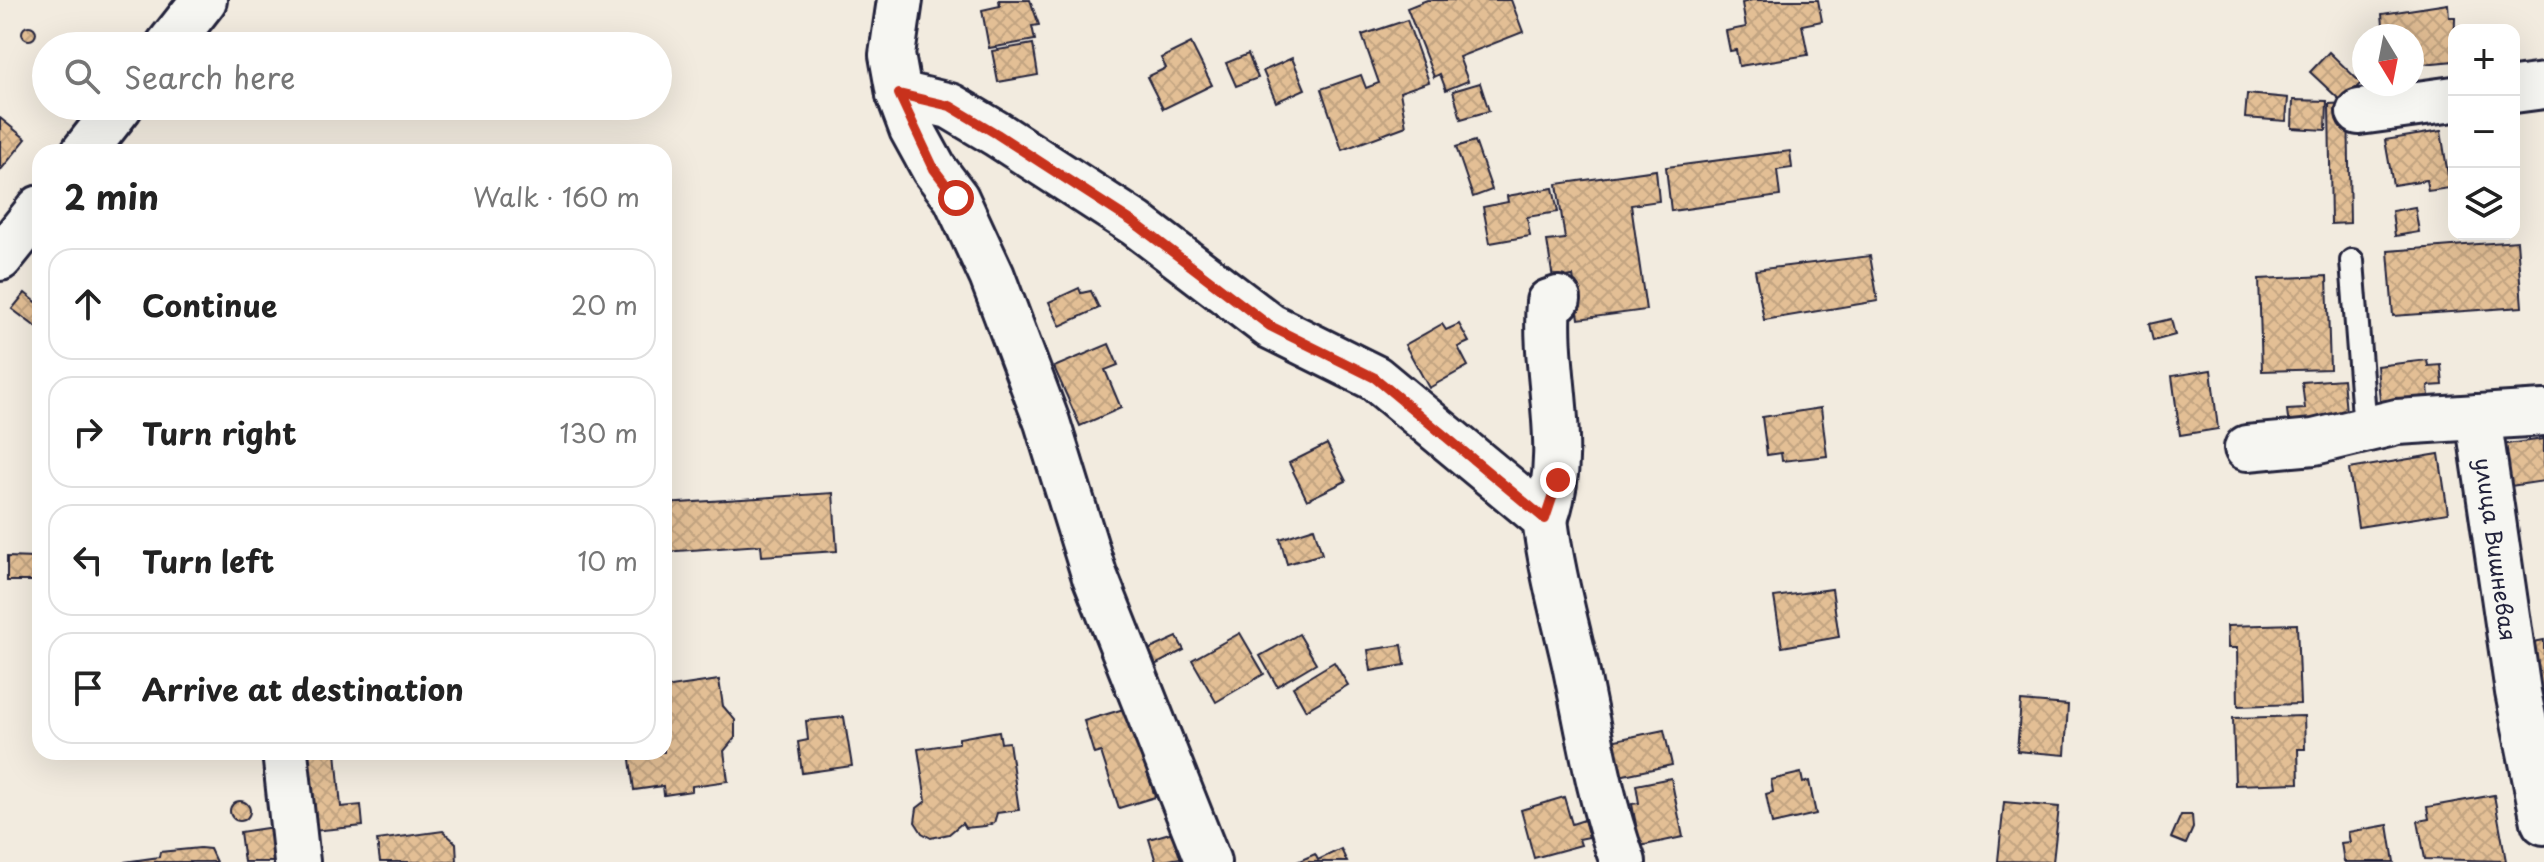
<!DOCTYPE html>
<html lang="en">
<head>
<meta charset="utf-8">
<style>
  body { margin:0; font-family:"Playpen Sans",sans-serif; background:#f6f6f6; color:#222 }
  .controls { position:absolute; right:24px; top:24px; display:grid; overflow:hidden; border-radius:16px; box-shadow:0 8px 32px #0002 }
  .controls button { width:72px; height:72px; display:grid; place-items:center; padding:0; border:0; border-bottom:2px solid #e0e0e0; background:#fff; color:#222; font:40px sans-serif }
  .compass { position:absolute; left:2352px; top:24px; width:72px; height:72px; border-radius:50%; background:#fff; box-shadow:0 8px 32px #0002; rotate:170deg }
  .stop { position:absolute; width:24px; height:24px; margin:-18px; border:6px solid #c8321e; border-radius:50%; background:#fff }
  .stop.end { background:#c8321e; border-color:#fff; box-shadow:0 2px 8px #0008 }
  .list { margin:0; padding:0; list-style:none }
  h2 { display:flex; justify-content:space-between; align-items:center; height:104px; margin:0; padding:0 32px; font-size:34px }
  h2 small { font-size:26px; font-weight:400; color:#767676 }
  .list li { display:grid; grid-template-columns:52px 1fr auto; gap:24px; align-items:center; box-sizing:border-box; height:112px; margin:0 16px 16px; padding:0 16px; border:2px solid #e0e0e0; border-radius:24px }
  .list b { display:block; font-size:30px; white-space:nowrap }
  .list em { font-size:26px; font-style:normal; color:#767676 }
  .icon { flex:none; width:44px; height:44px; fill:none; stroke:currentColor; stroke-width:2; stroke-linecap:round; stroke-linejoin:round }
  .map { position:relative; flex:none; width:2544px; height:862px; overflow:hidden }
  .search { position:absolute; background:#fff; box-shadow:0 8px 32px #0002; left:32px; top:32px; width:640px; height:88px; display:flex; align-items:center; gap:20px; box-sizing:border-box; padding:0 28px; border-radius:44px; color:#767676; font-size:30px }
  .panel { position:absolute; background:#fff; box-shadow:0 8px 32px #0002; left:32px; top:144px; width:640px; height:616px; border-radius:24px }
  .map>svg:first-child { display:block }
  .building { fill:url(#building-cross-hatch); stroke:#22223b; stroke-width:2 }
  .lines { fill:none; stroke-linecap:round; stroke-linejoin:round }
  .lane-casing { stroke:#22223b; stroke-width:28 }
  .street-casing { stroke:#22223b; stroke-width:50 }
  .lane { stroke:#f6f6f2; stroke-width:22 }
  .street { stroke:#f6f6f2; stroke-width:44 }
  .route { stroke:#c8321e; stroke-width:10 }
  .labels { text-anchor:middle; dominant-baseline:central; stroke-width:6; stroke-linejoin:round; paint-order:stroke }
  .street-label { font-size:22px; fill:#22223b; stroke:#f6f6f2 }
</style>
</head>
<body>
<div class="map">
<svg width="2544" height="862" viewBox="0 0 2544 862">
  <defs>
    <pattern id="building-cross-hatch" width="8" height="8" patternUnits="userSpaceOnUse" patternTransform="scale(2)"><rect width="8" height="8" fill="#e3bf95"/><path d="M0 0l8 8M0 8l8-8" fill="none" stroke="#c2a481"/></pattern>
  </defs>
  <rect width="100%" height="100%" fill="#f2ebdf"/>
  <filter id="ink" filterUnits="userSpaceOnUse"><feTurbulence type="fractalNoise" baseFrequency=".0125" numOctaves="2"/><feDisplacementMap in="SourceGraphic" scale="16" xChannelSelector="R" yChannelSelector="G"/><feConvolveMatrix kernelMatrix="1 2 1 2 8 2 1 2 1" color-interpolation-filters="sRGB"/></filter>
  <g filter="url(#ink)">
    <g class="building">
      <path d="M999 0H1030L1039 25 1032 26 1035 40 989 48 982 10 1000 6Z"/>
      <path d="M1427 0H1511L1523 32 1459 57 1468 81 1446 90 1440 74 1434 77 1407 8Z"/>
      <path d="M1752 0H1818L1822 21 1802 25 1808 55 1739 66 1736 50 1730 51 1726 31 1746 27 1742 3Z"/>
      <path d="M2448 4 2449 17H2455L2454 61 2412 65V36H2384L2382 14Z"/>
      <path d="M1407 20 1429 82 1400 92 1406 126 1342 150 1321 89 1361 75 1366 88 1379 83 1362 35Z"/>
      <circle cx="29" cy="33" r="7"/>
      <path d="M1191 43 1212 85 1163 109 1147 77 1166 68 1161 58Z"/>
      <path d="M1033 44 1038 75 998 82 992 51Z"/>
      <path d="M2329 52 2361 83 2342 102 2310 72Z"/>
      <path d="M1248 54 1258 78 1236 86 1226 63Z"/>
      <path d="M1292 58 1305 89 1276 102 1263 71Z"/>
      <path d="M1480 83 1489 111 1461 119 1453 91Z"/>
      <path d="M2247 94 2288 98 2286 121 2245 118Z"/>
      <path d="M2293 100 2327 101 2326 130 2292 128Z"/>
      <path d="M2348 103 2350 223 2331 224 2329 104Z"/>
      <path d="M0 118 26 139 0 171Z"/>
      <path d="M2441 131 2450 188 2428 191 2426 180 2393 185 2385 140Z"/>
      <path d="M1475 141 1492 190 1473 197 1456 147Z"/>
      <path d="M1790 151 1792 168 1777 170 1780 196 1671 211 1666 167Z"/>
      <path d="M1656 170 1659 201 1631 205 1646 310 1579 319 1573 276 1553 279 1547 241 1565 239 1557 184Z"/>
      <path d="M1553 188 1558 212 1527 217 1530 236 1490 243 1483 207 1508 202 1507 196Z"/>
      <path d="M2415 207 2419 232 2395 236 2392 211Z"/>
      <path d="M2517 241 2522 307 2393 316 2388 251Z"/>
      <path d="M1870 256 1878 301 1764 320 1755 270Z"/>
      <path d="M2327 276 2330 369 2262 371 2259 279Z"/>
      <path d="M1079 288 1081 293 1091 291 1099 308 1060 326 1049 302Z"/>
      <path d="M25 293 40 305V322L36 327 12 309Z"/>
      <path d="M2171 319 2175 335 2153 341 2149 324Z"/>
      <path d="M1442 324 1446 330 1459 324 1469 342 1458 347 1468 366 1429 388 1405 345Z"/>
      <path d="M1109 344 1118 365 1105 370 1121 408 1080 426 1054 367Z"/>
      <path d="M2427 360 2428 366 2441 365 2443 385 2428 386 2429 396 2380 401 2377 366Z"/>
      <path d="M2211 370 2218 429 2180 435 2172 376Z"/>
      <path d="M2343 379 2347 424 2289 427 2287 410 2305 409 2302 382Z"/>
      <path d="M1821 408 1827 456 1782 461 1781 453 1767 455 1762 417Z"/>
      <path d="M2544 439V481L2497 488 2492 446Z"/>
      <path d="M1327 444 1346 481 1307 500 1289 463Z"/>
      <path d="M2439 454 2448 513 2358 527 2349 469Z"/>
      <path d="M833 493 837 551 762 556 761 545 664 552V504Z"/>
      <path d="M1314 528 1322 554 1287 564 1280 539Z"/>
      <path d="M7 557 34 558V581H7Z"/>
      <path d="M1832 589 1839 637 1782 647 1774 597Z"/>
      <path d="M2297 624 2300 704 2238 706 2237 648H2228L2227 626Z"/>
      <path d="M1240 633 1264 674 1216 702 1192 660Z"/>
      <path d="M1299 634 1316 663 1277 686 1260 656Z"/>
      <path d="M1177 637 1184 650 1155 665 1148 650Z"/>
      <path d="M2544 640V733L2530 678 2539 677 2533 642Z"/>
      <path d="M1402 645 1405 665 1371 671 1368 650Z"/>
      <path d="M1334 662 1348 685 1306 710 1293 687Z"/>
      <path d="M719 680 723 706 735 720V738L724 751 728 781 692 786V791L664 795 663 786 634 790 629 752H664V688Z"/>
      <path d="M2021 701 2068 705 2065 755 2017 751Z"/>
      <path d="M1127 708 1155 797 1119 808 1101 752 1094 754 1084 721Z"/>
      <path d="M2304 716 2305 749H2298L2299 783 2235 785 2233 718Z"/>
      <path d="M844 717 852 766 802 773 798 742 808 740 806 721Z"/>
      <path d="M1664 730 1672 765 1614 777 1606 742Z"/>
      <path d="M999 731 1001 743 1009 742 1019 810 997 813 994 823 985 826 965 828 962 823 949 834 931 838 922 833 915 822 917 808 926 801 918 749 959 743V738Z"/>
      <path d="M305 752H336L341 807 361 805 363 826 313 831Z"/>
      <path d="M1801 773 1803 783 1809 781 1816 814 1772 824 1766 794 1773 792 1771 780Z"/>
      <path d="M1671 778 1683 837 1640 846 1632 804 1639 803 1636 785Z"/>
      <path d="M2494 795 2506 861 2425 859 2418 821 2429 819 2427 807Z"/>
      <path d="M1564 797 1572 824 1584 820 1589 837 1579 839 1581 845 1534 858 1521 810Z"/>
      <circle cx="240" cy="811" r="10"/>
      <path d="M2004 802 2059 807 2053 862 1998 861Z"/>
      <path d="M2181 815H2192L2193 828 2186 844 2171 838Z"/>
      <path d="M2388 825 2394 862H2344L2341 843 2350 842 2348 832Z"/>
      <path d="M281 826 286 862H244L240 832Z"/>
      <path d="M443 831 456 843 457 862H380L377 840Z"/>
      <path d="M1173 832 1181 858 1156 862 1149 839Z"/>
      <path d="M200 848 210 849 216 862H124L159 857 160 852Z"/>
      <path d="M1341 849 1347 862H1297L1315 854 1318 860Z"/>
    </g>
    <g class="lines">
      <g class="lane-casing">
        <path id="lane" d="M2352 261 2365 429"/>
      </g>
      <g class="street-casing">
        <g id="street">
          <path d="M900 0 892 55 899 94 912 129 934 169 956 198 992 276 1047 422 1094 574 1208 862"/>
          <path d="M168 46 204 0"/>
          <path d="M2514 90 2544 86"/>
          <path d="M899 94 950 106 997 134 1136 224 1270 326 1375 378 1545 519C1551 569 1564 616 1575 664 1589 731 1599 797 1623 862"/>
          <path d="M2359 112 2454 99"/>
          <path d="M84 152 120 106"/>
          <path d="M0 258 40 208"/>
          <path d="M2478 417 2518 692 2544 822"/>
          <path d="M2247 448 2314 442 2397 422 2544 413"/>
          <path d="M1545 519C1571 449 1543 375 1549 302L1558 299"/>
          <path d="M285 752 297 862"/>
        </g>
      </g>
      <use href="#lane" class="lane"/>
      <use href="#street" class="street"/>
    </g>
  </g>
  <g class="lines" filter="url(#ink)">
    <path class="route" d="M956 198 934 169 899 94 950 106 997 134 1136 224 1270 326 1375 378 1545 519 1558 480"/>
  </g>
  <g class="labels">
    <g class="street-label">
      <text transform="translate(2497 549) rotate(82)">улица Вишневая</text>
    </g>
  </g>
</svg>
<div class="controls">
<button>+</button>
<button>−</button>
<button><svg class="icon" aria-label="layers" viewBox="0 0 24 24"><path d="M12 4l9 5-9 5-9-5zM3 14l9 5 9-5"/></svg></button>
</div>
<svg class="compass" viewBox="-18 -18 36 36"><path d="M0-13l5 13h-10z" fill="#e53935"/><path d="M0 13l5-13h-10z" fill="#767676"/></svg>
<div class="stop" style="left:956px;top:198px"></div>
<div class="stop end" style="left:1558px;top:480px"></div>
<div class="search"><svg class="icon" aria-label="search" viewBox="0 0 24 24"><circle cx="10" cy="10" r="6"/><path d="M15 15l6 6"/></svg>Search here</div>
<section class="panel">
<h2>2 min<small>Walk · 160 m</small></h2>
<ul class="list">
<li><svg class="icon" aria-label="ahead" viewBox="0 0 24 24"><path d="M12 20V5M6 11l6-6 6 6"/></svg><div><b>Continue</b></div><em>20 m</em></li>
<li><svg class="icon" aria-label="right" viewBox="0 0 24 24"><path d="M7 20v-9h11M14 6l5 5-5 5"/></svg><div><b>Turn right</b></div><em>130 m</em></li>
<li><svg class="icon" aria-label="left" viewBox="0 0 24 24"><path d="M17 20v-9H6M10 6l-5 5 5 5"/></svg><div><b>Turn left</b></div><em>10 m</em></li>
<li><svg class="icon" aria-label="arrive" viewBox="0 0 24 24"><path d="M6 21V4h12l-3 4 3 4H6"/></svg><div><b>Arrive at destination</b></div></li>
</ul>
</section>
</div>
</body>
</html>
